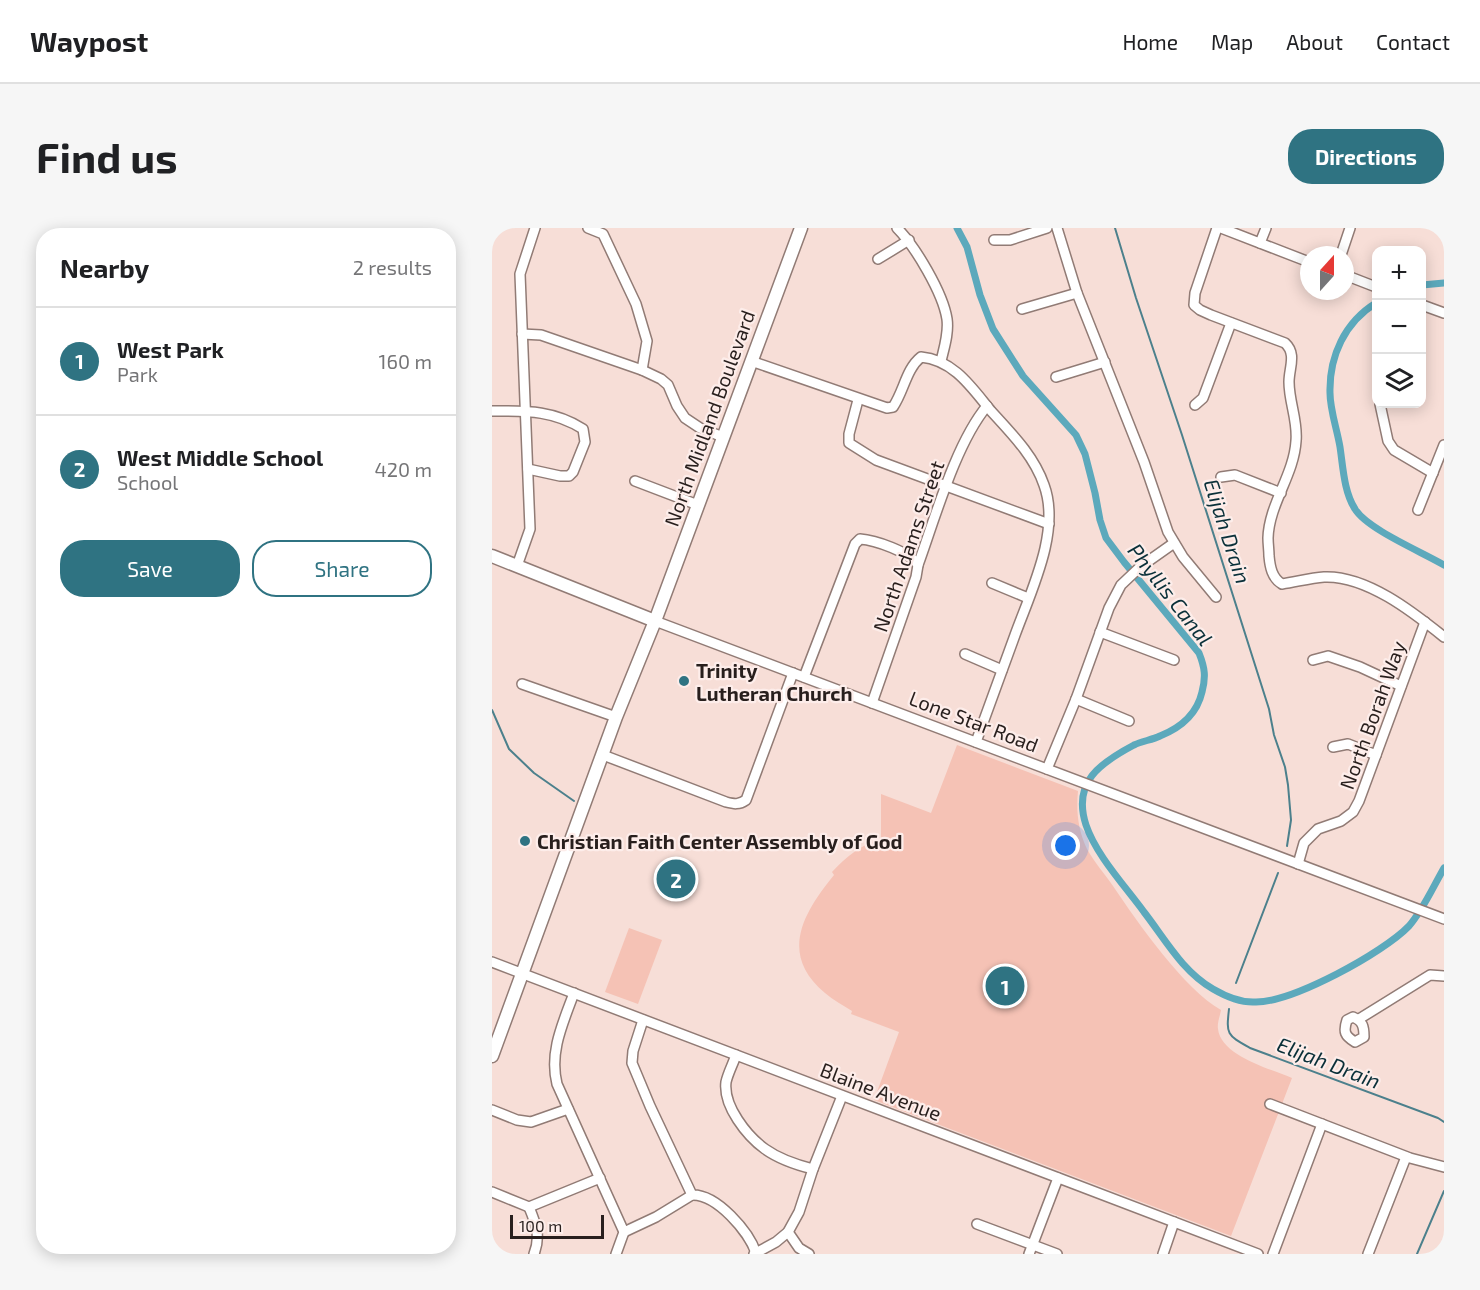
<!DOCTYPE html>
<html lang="en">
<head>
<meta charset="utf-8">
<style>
  body { margin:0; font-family:"Exo 2",sans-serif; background:#f6f6f6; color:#202124 }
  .controls { position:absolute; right:18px; top:18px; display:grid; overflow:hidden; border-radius:12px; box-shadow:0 3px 15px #0003 }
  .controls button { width:54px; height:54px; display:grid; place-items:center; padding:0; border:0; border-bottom:2px solid #e0e0e0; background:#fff; color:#202124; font:30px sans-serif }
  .compass { position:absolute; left:808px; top:18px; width:54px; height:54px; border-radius:50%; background:#fff; box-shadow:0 3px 15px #0003; rotate:21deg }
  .scale { position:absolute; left:18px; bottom:15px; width:94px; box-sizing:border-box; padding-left:6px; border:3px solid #281f1d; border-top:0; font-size:16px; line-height:21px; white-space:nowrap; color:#281f1d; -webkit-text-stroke:4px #fdedea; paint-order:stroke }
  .you { position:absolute; left:574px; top:618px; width:21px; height:21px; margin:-15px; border:4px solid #fff; border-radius:50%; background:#1a73e8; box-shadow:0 0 0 9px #1a73e833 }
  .badge { display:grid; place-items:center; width:39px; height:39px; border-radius:50%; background:#2f7382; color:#fff; font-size:20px; font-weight:700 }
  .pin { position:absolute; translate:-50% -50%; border:3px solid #fff; box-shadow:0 2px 6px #0006 }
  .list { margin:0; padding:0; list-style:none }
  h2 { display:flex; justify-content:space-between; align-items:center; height:78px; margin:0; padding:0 24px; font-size:26px }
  h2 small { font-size:20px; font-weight:400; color:#757577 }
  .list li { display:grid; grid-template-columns:39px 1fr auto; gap:18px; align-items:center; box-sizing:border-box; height:108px; padding:0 24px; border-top:2px solid #e0e0e0 }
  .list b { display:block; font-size:22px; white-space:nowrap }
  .list p { margin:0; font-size:20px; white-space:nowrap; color:#757577 }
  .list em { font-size:20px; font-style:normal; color:#757577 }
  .actions { display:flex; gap:12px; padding:18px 24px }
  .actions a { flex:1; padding:14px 0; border:2px solid #2f7382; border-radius:24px; text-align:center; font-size:21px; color:#2f7382 }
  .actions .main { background:#2f7382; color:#fff }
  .icon { flex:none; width:33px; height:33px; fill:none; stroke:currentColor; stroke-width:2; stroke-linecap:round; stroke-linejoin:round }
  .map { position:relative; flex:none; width:952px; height:1026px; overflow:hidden; border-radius:24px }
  header { display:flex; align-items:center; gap:36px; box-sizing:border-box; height:84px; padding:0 30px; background:#fff; border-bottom:2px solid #e0e0e0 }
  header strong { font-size:28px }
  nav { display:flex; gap:33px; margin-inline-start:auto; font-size:21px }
  .intro { display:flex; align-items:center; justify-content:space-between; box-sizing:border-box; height:144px; padding:0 36px }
  h1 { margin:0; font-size:42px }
  .button { padding:15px 27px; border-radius:24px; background:#2f7382; color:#fff; font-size:21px; font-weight:700 }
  main { display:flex; gap:36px; padding:0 36px }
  aside { flex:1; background:#fff; border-radius:24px; box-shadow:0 3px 15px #0003 }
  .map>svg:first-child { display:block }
  .green { fill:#f5c2b5 }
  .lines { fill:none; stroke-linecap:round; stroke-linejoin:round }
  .stream { stroke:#4c808c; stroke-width:2 }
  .canal { stroke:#5ca9bc; stroke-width:7 }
  .minor-casing { stroke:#917b75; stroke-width:12 }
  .major-casing { stroke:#917b75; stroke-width:15 }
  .minor { stroke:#fff; stroke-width:9 }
  .major { stroke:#fff; stroke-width:12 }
  .poi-dot { fill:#2f7382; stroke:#fdedea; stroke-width:2 }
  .labels { text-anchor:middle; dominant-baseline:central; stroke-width:4.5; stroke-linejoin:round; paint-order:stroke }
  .street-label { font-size:20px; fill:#281f1d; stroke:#fdedea }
  .poi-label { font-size:20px; font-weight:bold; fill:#281f1d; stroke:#fdedea; text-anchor:start }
  .water-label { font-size:21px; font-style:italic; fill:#0a3039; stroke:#fdedea }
</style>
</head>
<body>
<header>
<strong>Waypost</strong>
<nav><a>Home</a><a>Map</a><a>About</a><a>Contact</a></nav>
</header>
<div class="intro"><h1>Find us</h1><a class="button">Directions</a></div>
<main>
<aside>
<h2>Nearby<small>2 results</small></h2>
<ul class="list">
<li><span class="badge">1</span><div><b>West Park</b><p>Park</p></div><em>160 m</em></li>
<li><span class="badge">2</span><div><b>West Middle School</b><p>School</p></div><em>420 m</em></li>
</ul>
<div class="actions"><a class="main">Save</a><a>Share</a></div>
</aside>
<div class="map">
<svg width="952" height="1026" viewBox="0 0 952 1026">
  <rect width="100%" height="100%" fill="#f7ded7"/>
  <g class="green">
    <path d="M465 517 586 563C584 583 586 602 595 621 602 634 613 646 621 658 646 695 692 761 729 782 728 788 725 795 726 801 729 828 779 841 800 850L739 1008 382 872 407 804 359 786 360 783C351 777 341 772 333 765 286 726 312 684 342 647L340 644C355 628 368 618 389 610V566L439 585Z"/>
    <path d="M137 700 170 712 146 776 113 764Z"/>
  </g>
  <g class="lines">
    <g class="stream">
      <path d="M623 0 644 70 690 207 777 481 782 507 793 539 796 557 799 592 795 618"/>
      <path d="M0 482 17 521 42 545 82 573"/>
      <path d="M744 755 786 645"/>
      <path d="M737 781C734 807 735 807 758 820L946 890 952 894"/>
      <path d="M925 1026 952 963"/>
    </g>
    <g class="canal">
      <path d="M465 0 475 19 488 67 501 101 531 148 584 207 593 226 603 265 608 292 614 310 632 334 707 425C713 440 714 449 710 464 705 486 688 500 668 508 660 512 650 513 642 517 608 535 580 554 594 597 604 627 633 658 652 684 673 711 690 743 721 761 733 768 750 775 764 774 801 774 891 725 917 698 931 682 941 659 952 640"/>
      <path d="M930 57 952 55"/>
      <path d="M884 75C853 94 837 128 838 165 838 182 845 201 848 219 851 239 852 264 863 281 875 301 930 324 952 337"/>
    </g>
    <g class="minor-casing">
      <g id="minor">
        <path d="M96 0 111 6 144 76 155 113 150 142"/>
        <path d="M405 0C423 18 451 65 455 91 457 105 452 120 449 133"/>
        <path d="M565 0 585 65 652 234 676 304 691 329 724 369"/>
        <path d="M725 0 703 65 702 77 708 82 719 87 793 115C805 126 797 140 797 154 797 174 806 193 804 213 802 247 777 276 776 310 776 316 777 322 777 328 778 339 780 350 790 356 804 354 818 350 832 349 874 347 921 384 952 409"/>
        <path d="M729 0 817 34"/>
        <path d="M502 12H518L555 0"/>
        <path d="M768 15 774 0"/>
        <path d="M849 27 858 0"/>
        <path d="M386 31 417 12"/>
        <path d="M853 47 884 59"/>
        <path d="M930 77 952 85"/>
        <path d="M530 81 585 65"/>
        <path d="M30 106 49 107 150 142 169 151 176 157 185 178 193 190 208 200 231 209"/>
        <path d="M259 133 395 180 401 179C412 163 414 141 429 129 462 132 480 160 499 183 520 206 542 228 552 257 569 303 539 363 523 407 510 443 497 478 484 514"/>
        <path d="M564 149 613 134"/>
        <path d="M366 172 357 206V215L384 232 557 296"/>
        <path d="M888 176 896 213 902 222 941 245"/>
        <path d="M703 177 711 170 739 95"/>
        <path d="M0 183C34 183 61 182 91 201L93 214 81 244 77 248H68L36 241"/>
        <path d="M729 249 743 247 789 265"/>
        <path d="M143 253 206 277"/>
        <path d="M926 282 952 217"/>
        <path d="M25 338 38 301 28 46 43 0"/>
        <path d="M500 355 536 370"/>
        <path d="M163 393 952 691"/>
        <path d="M608 404 682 432"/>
        <path d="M473 426 510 442"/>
        <path d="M821 432 836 428 868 439 909 458"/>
        <path d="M312 449 363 316 368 311C383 312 418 324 426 337"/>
        <path d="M30 456 124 489"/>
        <path d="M584 471 637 493"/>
        <path d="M380 475 424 349 426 337C443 290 464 215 495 178"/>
        <path d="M841 519 856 516 884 527"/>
        <path d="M111 527 234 574C242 576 247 577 254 572L301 445"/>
        <path d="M555 541 584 471 617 380 629 357 648 339 682 315"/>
        <path d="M806 636 812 615 826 601 849 593 861 584 867 573 933 394"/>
        <path d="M0 734 766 1026"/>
        <path d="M82 765C71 795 57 824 65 856L132 1004 124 1026"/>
        <path d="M861 789C871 793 872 799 872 809L863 814C853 808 851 804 855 792Z"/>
        <path d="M867 791 938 747 952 748"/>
        <path d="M151 792 141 823 140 835 158 878 200 967C225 966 257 1004 264 1025"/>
        <path d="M244 827C241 836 236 845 234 854 231 878 255 908 273 921 287 931 305 937 321 941"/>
        <path d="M778 876 918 930 952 939"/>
        <path d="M0 882 25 892 39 894 76 881"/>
        <path d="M0 964 37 979 108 950"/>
        <path d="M37 979C44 996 49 1008 42 1026"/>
        <path d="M485 996 565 1026"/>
        <path d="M132 1004 164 989 200 967"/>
        <path d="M296 1004 307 1020 317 1026"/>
        <path d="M262 1026 284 1014 296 1004 307 984 321 941 350 868"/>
        <path d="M537 1026 566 950"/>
        <path d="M671 1026 682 994"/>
        <path d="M781 1026 830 896"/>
        <path d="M876 1026 914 929"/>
      </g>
    </g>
    <g class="major-casing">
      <g id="major">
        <path d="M0 328 163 393"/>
        <path d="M0 828 124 489 163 393 309 0"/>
      </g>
    </g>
    <use href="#minor" class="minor"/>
    <use href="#major" class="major"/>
  </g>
  <g class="poi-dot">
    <circle cx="192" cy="453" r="6"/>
    <circle cx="33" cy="613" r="6"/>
  </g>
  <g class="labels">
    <g class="street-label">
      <text transform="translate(217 190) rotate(-70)">North Midland Boulevard</text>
      <text transform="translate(416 318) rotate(-71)">North Adams Street</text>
      <text transform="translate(880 487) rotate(-70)">North Borah Way</text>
      <text transform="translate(482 493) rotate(21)">Lone Star Road</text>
      <text transform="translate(389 863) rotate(21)">Blaine Avenue</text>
    </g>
    <g class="poi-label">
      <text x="204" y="442">Trinity<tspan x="204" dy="23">Lutheran Church</tspan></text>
      <text x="45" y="613">Christian Faith Center Assembly of God</text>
    </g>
    <g class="water-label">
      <text transform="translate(736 303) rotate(72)">Elijah Drain</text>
      <text transform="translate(679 366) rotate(52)">Phyllis Canal</text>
      <text transform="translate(837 834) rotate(21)">Elijah Drain</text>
    </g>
  </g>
</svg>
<div class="controls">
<button>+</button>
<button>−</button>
<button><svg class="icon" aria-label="layers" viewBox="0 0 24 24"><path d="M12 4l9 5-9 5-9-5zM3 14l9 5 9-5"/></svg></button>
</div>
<svg class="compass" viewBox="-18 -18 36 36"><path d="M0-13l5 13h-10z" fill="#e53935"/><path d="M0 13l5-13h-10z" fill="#757577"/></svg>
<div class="scale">100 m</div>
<div class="you"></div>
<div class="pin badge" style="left:513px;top:758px">1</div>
<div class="pin badge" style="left:184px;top:651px">2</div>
</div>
</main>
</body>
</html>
